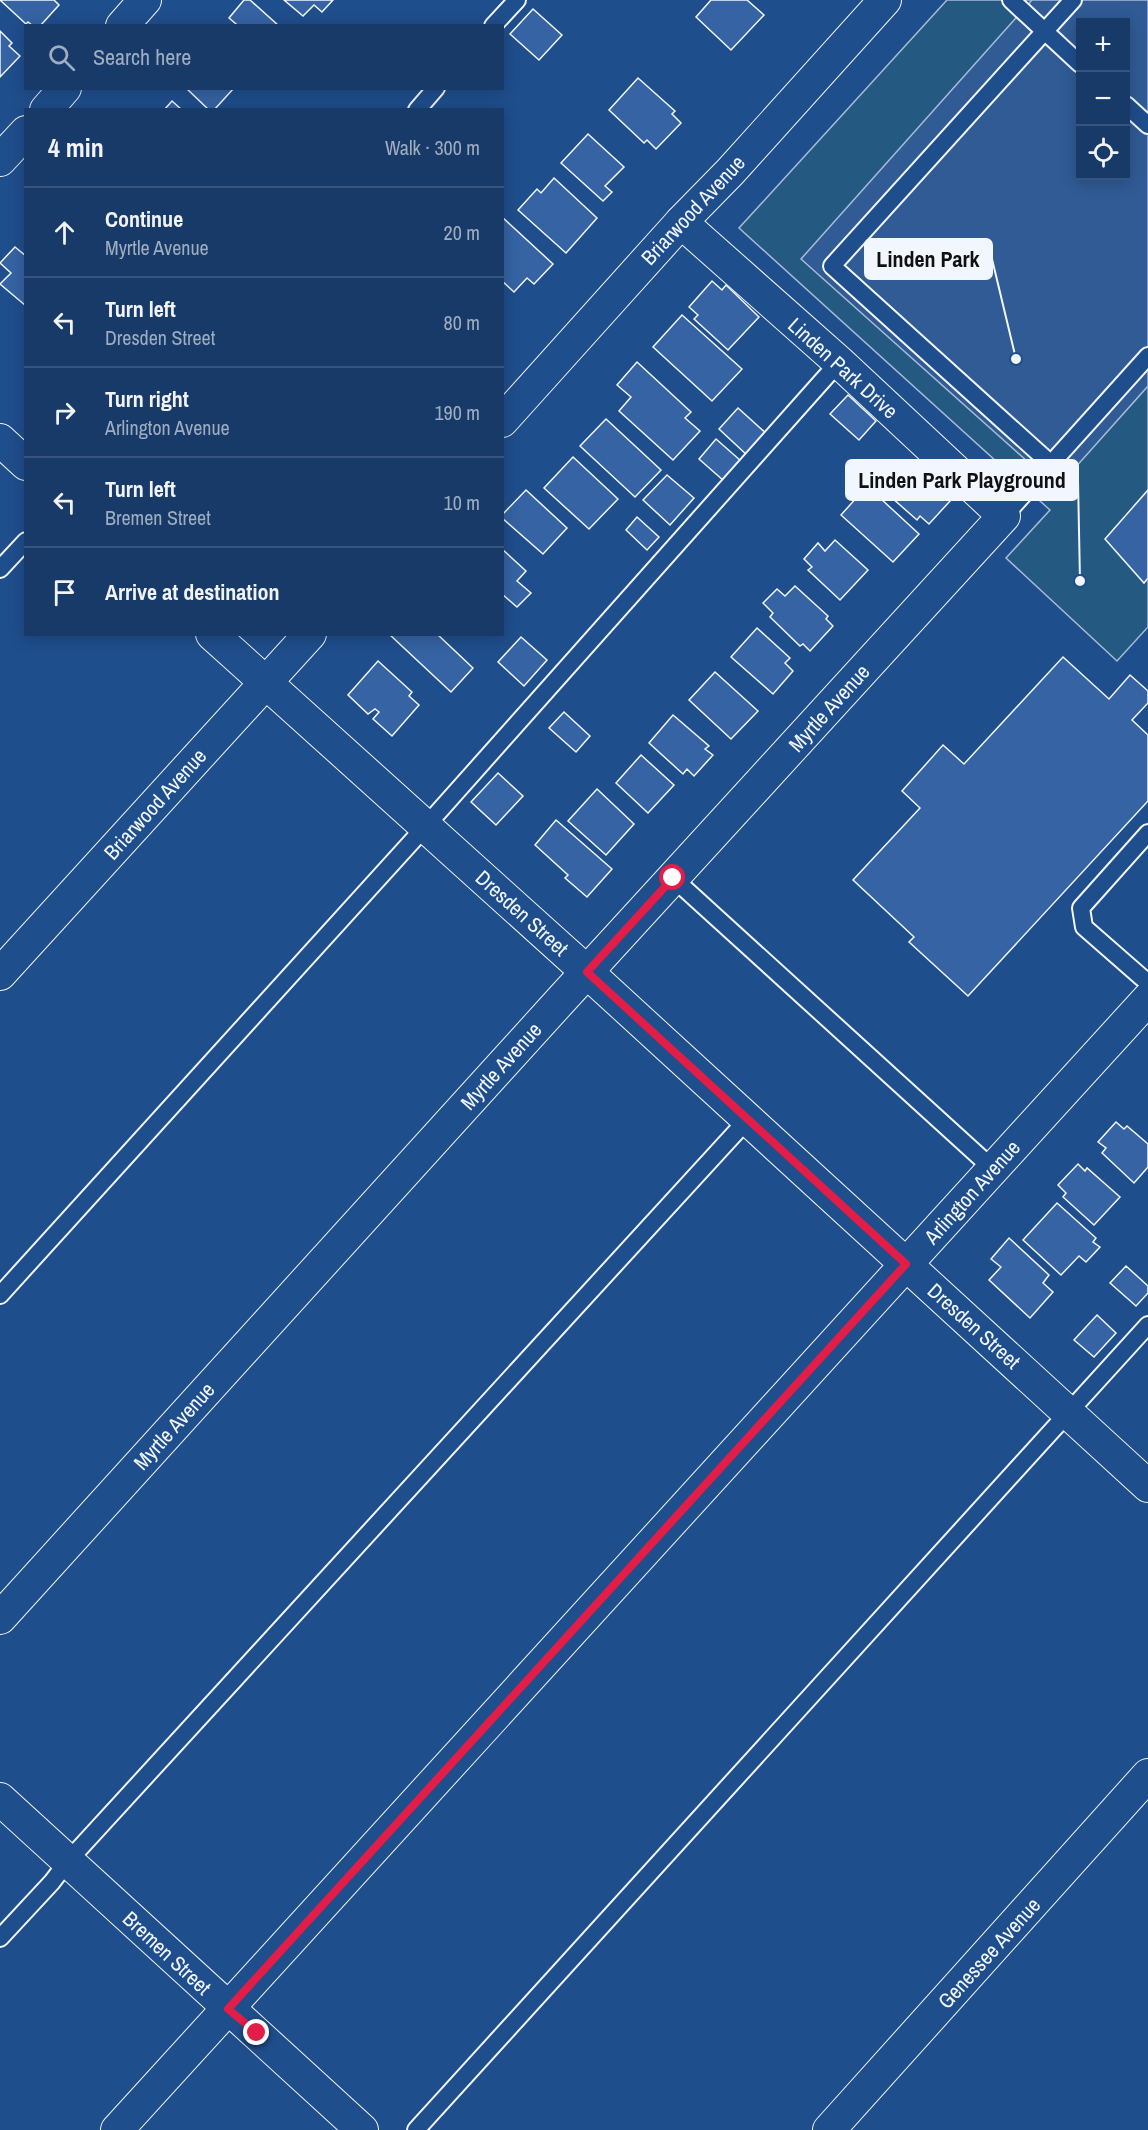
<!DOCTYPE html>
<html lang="en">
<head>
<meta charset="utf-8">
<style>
  body { margin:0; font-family:"Archivo Narrow",sans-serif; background:#244571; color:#f1f3f6 }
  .controls { position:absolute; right:18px; top:18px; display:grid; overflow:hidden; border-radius:0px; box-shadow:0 3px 15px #0003 }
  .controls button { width:54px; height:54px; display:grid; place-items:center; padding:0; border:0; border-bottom:2px solid #36547d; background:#173a69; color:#f1f3f6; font:30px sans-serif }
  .stop { position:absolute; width:18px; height:18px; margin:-14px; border:4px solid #e11d48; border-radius:50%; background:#fff }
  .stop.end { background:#e11d48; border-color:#fff; box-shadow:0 2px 6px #0008 }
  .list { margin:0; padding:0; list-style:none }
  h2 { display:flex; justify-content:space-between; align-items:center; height:78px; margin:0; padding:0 24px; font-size:26px }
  h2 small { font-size:20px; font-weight:400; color:#9eadc0 }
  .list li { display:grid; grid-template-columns:39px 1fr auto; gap:18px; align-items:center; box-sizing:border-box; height:90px; padding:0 24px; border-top:2px solid #36547d }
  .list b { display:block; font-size:22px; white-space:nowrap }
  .list p { margin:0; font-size:20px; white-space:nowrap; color:#9eadc0 }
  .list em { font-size:20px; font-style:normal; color:#9eadc0 }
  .icon { flex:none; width:33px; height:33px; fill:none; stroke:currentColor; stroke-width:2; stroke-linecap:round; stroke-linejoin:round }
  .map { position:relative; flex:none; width:1148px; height:2130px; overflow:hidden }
  .search { position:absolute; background:#173a69; box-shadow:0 3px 15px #0003; left:24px; top:24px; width:480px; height:66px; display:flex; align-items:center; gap:15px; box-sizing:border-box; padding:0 21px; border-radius:0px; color:#9eadc0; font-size:22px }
  .panel { position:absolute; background:#173a69; box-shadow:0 3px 15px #0003; left:24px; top:108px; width:480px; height:528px; border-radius:0px }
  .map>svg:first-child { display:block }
  .green { fill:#245a82; stroke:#a8bbd7; stroke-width:1.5; fill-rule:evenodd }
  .parking { fill:#305b95; stroke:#a8bbd7; stroke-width:1.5; fill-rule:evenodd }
  .building { fill:#3563a3; stroke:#f2f6ff; stroke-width:1.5 }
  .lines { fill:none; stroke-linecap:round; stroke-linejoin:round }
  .lane-casing { stroke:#f2f6ff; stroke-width:20 }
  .street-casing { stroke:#f2f6ff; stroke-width:34 }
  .lane { stroke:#1f4e8c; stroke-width:16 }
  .street { stroke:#1f4e8c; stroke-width:32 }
  .route { stroke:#e11d48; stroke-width:8 }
  .labels { text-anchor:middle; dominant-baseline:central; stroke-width:4.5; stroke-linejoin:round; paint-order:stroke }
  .street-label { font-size:21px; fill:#f2f6ff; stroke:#1f4e8c }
  .leader { fill:none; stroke:#f2f6ff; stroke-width:2 }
  .callout-dot { fill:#f2f6ff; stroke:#1f4e8c; stroke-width:2 }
  .callout { fill:#f2f6ff; stroke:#f2f6ff; stroke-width:2 }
  .callout-label { font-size:22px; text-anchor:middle; font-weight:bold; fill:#111 }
</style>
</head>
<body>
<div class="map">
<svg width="1148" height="2130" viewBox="0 0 1148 2130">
  <rect width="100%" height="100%" fill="#1f4e8c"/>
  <path class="green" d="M947 0H1148V627L1117 661 1006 558 1050 510 739 228ZM1080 22H1126V176H1080Z"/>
  <path class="parking" d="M1032 0H1148V386L1057 488 801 259ZM1080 22H1126V176H1080Z"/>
  <g class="building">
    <path d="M0 0H54L59 5 40 26H33L28 22 26 24Z"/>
    <path d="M244 0H250L279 26H235L236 24 229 18Z"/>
    <path d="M284 0H333L322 12 314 5 303 16Z"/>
    <path d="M711 0H747L764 15 731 50 696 17Z"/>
    <path d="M533 9 562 35 539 60 510 34Z"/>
    <path d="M0 31 12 43 9 46 20 56 0 77Z"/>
    <path d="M638 78 675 111 672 114 681 123 656 149 647 140 644 143 609 110Z"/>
    <path d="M186 88H234L214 110H209Z"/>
    <path d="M172 101 182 110H164Z"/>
    <path d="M588 134 624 167 605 186 612 192 603 201 561 163Z"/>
    <path d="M554 178 597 218 566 253 518 210 537 189 541 193Z"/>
    <path d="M502 217 553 264 534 284 527 278 514 292 502 281Z"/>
    <path d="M15 247 26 256V306L0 284 11 273 0 263Z"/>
    <path d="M712 281 722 290 726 285 759 317 728 350 694 319 698 315 689 307Z"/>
    <path d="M682 315 742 369 712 401 653 347Z"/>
    <path d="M637 362 691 412 685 418 700 431 673 460 619 411 631 397 617 385Z"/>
    <path d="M848 395 876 421 859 440 830 414Z"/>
    <path d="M738 408 768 435 748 456 719 429Z"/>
    <path d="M606 419 661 470 635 497 580 446Z"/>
    <path d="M716 439 741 461 724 481 699 459Z"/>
    <path d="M573 457 618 499 589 529 544 488Z"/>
    <path d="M910 460 945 491 942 494 950 501 929 524 920 516 917 520 883 490Z"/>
    <path d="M667 475 694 498 670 525 643 500Z"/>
    <path d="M867 486 919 534 893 562 841 515Z"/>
    <path d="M526 490 567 528 543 554 502 518V515Z"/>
    <path d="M1148 490V578L1144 583 1105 539Z"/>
    <path d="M637 517 659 537 647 550 626 530Z"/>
    <path d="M835 540 868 570 840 600 808 570 812 567 804 559 818 543 825 551Z"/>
    <path d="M502 549 526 571 517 581 531 593 517 607 502 594Z"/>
    <path d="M795 586 828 616 826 619 833 626 810 651 803 644 800 646 770 617 773 613 763 603 777 589 785 596Z"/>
    <path d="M757 628 790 658 785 663 793 671 773 694 731 657Z"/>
    <path d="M389 634H437L473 668 451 692Z"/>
    <path d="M521 637 547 660 524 686 498 662Z"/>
    <path d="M1063 657 1109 699 1130 675 1148 691V703L1132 720 1148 735V801L968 996 909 942 914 937 853 880 920 808 902 791 943 745 964 764Z"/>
    <path d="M378 661 412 692 409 696 419 705 392 736 373 719 379 712 375 709 368 714 348 695Z"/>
    <path d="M715 672 758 711 731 739 689 700Z"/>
    <path d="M564 712 590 736 576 752 549 728Z"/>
    <path d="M673 715 709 746 705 749 713 755 694 776 687 769 683 774 649 743Z"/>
    <path d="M641 755 674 785 648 813 616 783Z"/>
    <path d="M498 773 523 796 496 825 471 802Z"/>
    <path d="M597 789 634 824 606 855 568 821Z"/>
    <path d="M556 820 612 869 587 897 565 878 568 875 535 845Z"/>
    <path d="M1116 1122 1124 1129 1127 1126 1148 1144V1167L1134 1183 1102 1153 1106 1148 1098 1142Z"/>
    <path d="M1078 1164 1085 1171 1087 1168 1120 1197 1094 1225 1063 1197 1066 1193 1058 1185Z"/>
    <path d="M1057 1203 1096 1238 1093 1242 1100 1247 1086 1262 1079 1256 1061 1275 1023 1240Z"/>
    <path d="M1009 1238 1049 1275 1043 1283 1053 1292 1030 1318 989 1280 1001 1267 991 1259Z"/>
    <path d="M1126 1266 1148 1286V1293L1136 1306 1110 1283Z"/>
    <path d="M1097 1315 1116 1333 1094 1357 1074 1340Z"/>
  </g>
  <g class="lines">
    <g class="lane-casing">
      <g id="lane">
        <path d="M1011 0 1080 64"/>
        <path d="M493 26 517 0"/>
        <path d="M1126 105 1148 125"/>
        <path d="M417 110 436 88"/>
        <path d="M1051 464 832 266 1073 0"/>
        <path d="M1004 516 1148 356"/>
        <path d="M0 569 26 541"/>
        <path d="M1148 833 1081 908 1084 927 1148 983"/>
        <path d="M673 878 993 1169"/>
        <path d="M0 1295 425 827 839 362"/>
        <path d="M0 1938 52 1882 68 1861 748 1119"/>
        <path d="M416 2130 1148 1325"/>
      </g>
    </g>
    <g class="street-casing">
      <g id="street">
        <path d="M122 26 145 0"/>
        <path d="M46 110 65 88"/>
        <path d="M0 160 26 132"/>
        <path d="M502 421 681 222 730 172 885 0"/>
        <path d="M0 440 26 464"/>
        <path d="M212 634 587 972 1148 1486"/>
        <path d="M0 974 310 634"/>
        <path d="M0 1618 562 999 1004 516 839 362 681 222"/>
        <path d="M0 1799 362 2130"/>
        <path d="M117 2130 1148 999"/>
        <path d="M829 2130 1148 1775"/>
      </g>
    </g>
    <use href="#lane" class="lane"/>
    <use href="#street" class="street"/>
  </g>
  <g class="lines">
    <path class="route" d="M257 2033 228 2009 906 1264 587 972 673 878"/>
  </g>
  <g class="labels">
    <g class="street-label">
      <text transform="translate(693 210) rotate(-47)">Briarwood Avenue</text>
      <text transform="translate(843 368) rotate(42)">Linden Park Drive</text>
      <text transform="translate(829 708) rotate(-48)">Myrtle Avenue</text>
      <text transform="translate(155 804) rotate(-48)">Briarwood Avenue</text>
      <text transform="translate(522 913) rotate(42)">Dresden Street</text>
      <text transform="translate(501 1066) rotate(-48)">Myrtle Avenue</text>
      <text transform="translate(972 1192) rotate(-48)">Arlington Avenue</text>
      <text transform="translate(974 1326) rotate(42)">Dresden Street</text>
      <text transform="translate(174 1426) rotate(-48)">Myrtle Avenue</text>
      <text transform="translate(167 1953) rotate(43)">Bremen Street</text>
      <text transform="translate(989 1953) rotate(-48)">Genessee Avenue</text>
    </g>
  </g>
  <path class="leader" d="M1016 359L992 259M1080 581L1078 480"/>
  <g class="callout-dot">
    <circle cx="1016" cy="359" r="6"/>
    <circle cx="1080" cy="581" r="6"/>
  </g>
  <g class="callout">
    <rect x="865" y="239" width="127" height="40" rx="6"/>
    <rect x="846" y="460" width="232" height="40" rx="6"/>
  </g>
  <g class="callout-label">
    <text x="928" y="267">Linden Park</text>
    <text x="962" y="488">Linden Park Playground</text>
  </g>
</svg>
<div class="controls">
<button>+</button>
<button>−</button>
<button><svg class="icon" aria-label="locate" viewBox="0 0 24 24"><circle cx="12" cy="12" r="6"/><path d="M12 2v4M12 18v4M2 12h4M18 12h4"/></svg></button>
</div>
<div class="stop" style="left:673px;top:878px"></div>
<div class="stop end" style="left:257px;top:2033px"></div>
<div class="search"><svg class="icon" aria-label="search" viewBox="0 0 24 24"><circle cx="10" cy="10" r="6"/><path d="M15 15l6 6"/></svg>Search here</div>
<section class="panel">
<h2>4 min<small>Walk · 300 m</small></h2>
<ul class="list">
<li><svg class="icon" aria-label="ahead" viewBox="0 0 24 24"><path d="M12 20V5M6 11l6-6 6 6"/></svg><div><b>Continue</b><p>Myrtle Avenue</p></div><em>20 m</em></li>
<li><svg class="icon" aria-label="left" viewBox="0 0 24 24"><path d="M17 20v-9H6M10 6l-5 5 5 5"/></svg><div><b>Turn left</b><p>Dresden Street</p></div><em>80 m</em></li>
<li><svg class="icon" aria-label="right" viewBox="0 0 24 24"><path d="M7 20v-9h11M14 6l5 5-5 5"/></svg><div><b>Turn right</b><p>Arlington Avenue</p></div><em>190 m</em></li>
<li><svg class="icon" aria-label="left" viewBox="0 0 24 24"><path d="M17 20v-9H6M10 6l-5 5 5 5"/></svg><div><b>Turn left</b><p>Bremen Street</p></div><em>10 m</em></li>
<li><svg class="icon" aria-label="arrive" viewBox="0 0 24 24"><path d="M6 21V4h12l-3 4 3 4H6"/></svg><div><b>Arrive at destination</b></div></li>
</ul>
</section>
</div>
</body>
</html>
